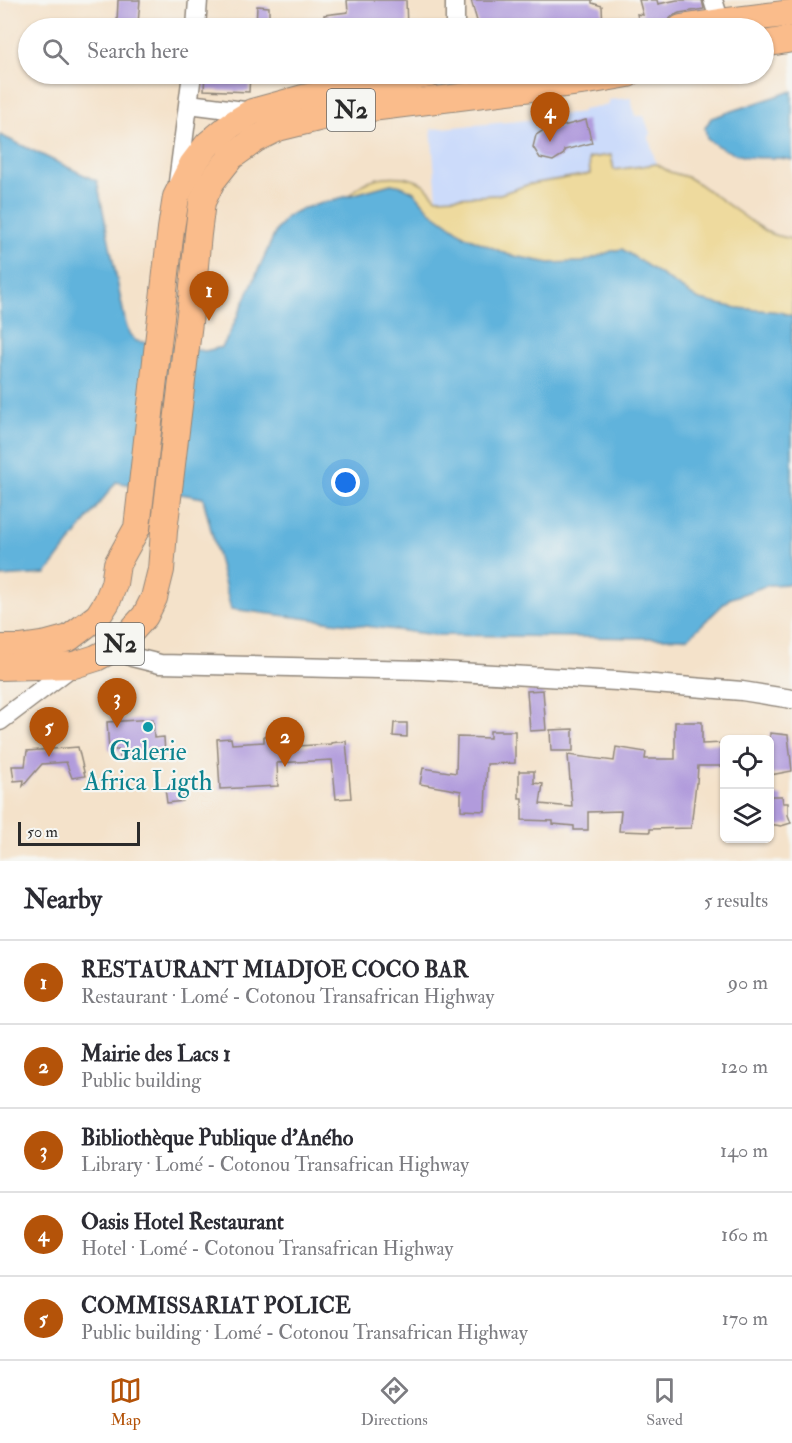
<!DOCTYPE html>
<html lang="en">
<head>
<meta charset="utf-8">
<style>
  body { margin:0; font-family:"IM FELL Double Pica",serif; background:#f2f2f3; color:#2b2b33 }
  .controls { position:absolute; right:18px; bottom:18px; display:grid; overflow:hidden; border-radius:9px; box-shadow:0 2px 4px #0004 }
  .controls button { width:54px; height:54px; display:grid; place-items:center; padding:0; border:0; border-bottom:2px solid #e1e1e2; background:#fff; color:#2b2b33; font:30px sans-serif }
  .scale { position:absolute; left:18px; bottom:15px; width:122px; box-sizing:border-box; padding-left:6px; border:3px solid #2b2b2b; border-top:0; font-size:16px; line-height:21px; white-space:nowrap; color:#2b2b2b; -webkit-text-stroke:4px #f6f6f2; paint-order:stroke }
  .you { position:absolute; left:346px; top:483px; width:21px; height:21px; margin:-15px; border:4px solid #fff; border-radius:50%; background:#1a73e8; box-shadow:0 0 0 9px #1a73e833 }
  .badge { display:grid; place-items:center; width:39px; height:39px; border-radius:50%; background:#b45309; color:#fff; font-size:20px; font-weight:700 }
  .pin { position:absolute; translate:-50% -50px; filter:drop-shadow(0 2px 3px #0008) }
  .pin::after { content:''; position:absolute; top:32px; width:21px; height:18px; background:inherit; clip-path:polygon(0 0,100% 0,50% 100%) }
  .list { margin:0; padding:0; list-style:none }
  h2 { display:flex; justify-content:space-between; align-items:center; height:78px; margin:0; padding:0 24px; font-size:26px }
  h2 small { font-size:20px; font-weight:400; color:#7c7c81 }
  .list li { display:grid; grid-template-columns:39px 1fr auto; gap:18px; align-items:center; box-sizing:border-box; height:84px; padding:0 24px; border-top:2px solid #e1e1e2 }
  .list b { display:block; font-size:22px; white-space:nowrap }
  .list p { margin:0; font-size:20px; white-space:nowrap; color:#7c7c81 }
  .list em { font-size:20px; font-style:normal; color:#7c7c81 }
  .icon { flex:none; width:33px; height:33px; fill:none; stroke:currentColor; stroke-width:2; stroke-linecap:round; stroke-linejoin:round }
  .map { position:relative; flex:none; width:792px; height:861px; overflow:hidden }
  .search { position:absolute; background:#fff; box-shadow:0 2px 4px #0004; left:18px; right:18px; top:18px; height:66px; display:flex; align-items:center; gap:15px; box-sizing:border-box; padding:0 21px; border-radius:33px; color:#7c7c81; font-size:22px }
  .sheet { height:498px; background:#fff }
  nav { display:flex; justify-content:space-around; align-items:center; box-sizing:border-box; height:84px; border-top:2px solid #e1e1e2; background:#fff; font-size:16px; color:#7c7c81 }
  nav a { display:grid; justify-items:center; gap:3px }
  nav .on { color:#b45309 }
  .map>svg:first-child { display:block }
  .built { fill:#ccdbfa }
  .sand { fill:#eeda9e; stroke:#8c8264; stroke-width:1.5 }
  .water { fill:#60b3dc; stroke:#466f84; stroke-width:1.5 }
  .building { fill:#b19bdc }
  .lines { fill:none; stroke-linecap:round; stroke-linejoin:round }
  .minor-casing { stroke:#90867a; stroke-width:21 }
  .highway-casing { stroke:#90867a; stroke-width:28 }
  .minor { stroke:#fff; stroke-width:18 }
  .highway { stroke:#fabc8b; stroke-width:26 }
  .culture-dot { fill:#0f9aa8; stroke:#f6f6f2; stroke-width:2 }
  .labels { text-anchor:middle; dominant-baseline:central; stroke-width:4.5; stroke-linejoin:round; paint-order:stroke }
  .shield { fill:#f6f6f2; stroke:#686867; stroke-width:1.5 }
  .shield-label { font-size:24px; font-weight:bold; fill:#2b2b2b }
  .culture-label { font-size:26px; fill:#0d838f; stroke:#f6f6f2 }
</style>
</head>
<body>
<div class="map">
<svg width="792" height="861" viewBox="0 0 792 861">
  <rect width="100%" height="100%" fill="#f6f6f2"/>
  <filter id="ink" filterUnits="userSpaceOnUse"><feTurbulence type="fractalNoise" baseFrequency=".0167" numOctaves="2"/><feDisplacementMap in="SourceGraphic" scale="12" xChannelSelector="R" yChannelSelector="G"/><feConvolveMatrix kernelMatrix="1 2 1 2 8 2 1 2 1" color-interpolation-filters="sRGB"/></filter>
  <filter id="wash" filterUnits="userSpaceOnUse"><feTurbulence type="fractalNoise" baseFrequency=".008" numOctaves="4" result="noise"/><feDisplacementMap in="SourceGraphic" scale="24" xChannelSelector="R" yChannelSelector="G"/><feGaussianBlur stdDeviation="1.35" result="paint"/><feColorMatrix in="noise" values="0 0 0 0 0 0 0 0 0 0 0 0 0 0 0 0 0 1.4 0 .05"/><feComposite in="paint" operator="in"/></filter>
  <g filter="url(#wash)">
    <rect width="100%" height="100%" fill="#f4e2ca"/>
    <path class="built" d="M631 98 635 116H644L650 133 649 138 656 164 614 170 589 158 590 173 530 184 497 195 437 198 431 129 519 121 582 112V109L608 105V100Z"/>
    <path class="sand" d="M611 155 614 170 656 164 670 172 687 177 699 184 752 222 771 234 792 239V316L780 312 737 308 699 300 622 249 612 251 583 262 549 263 509 255 465 236 430 211 414 192 391 184 348 196C353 192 358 187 363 184 379 174 407 174 423 184 428 188 432 194 437 198L497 195 530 184 590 174 589 158Z"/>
    <g class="water">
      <path d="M792 91V160C777 156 762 159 747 157 733 154 719 148 707 139L705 128 711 118Z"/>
      <path d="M0 135 97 181 126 325 129 333 136 341 205 351 222 347 228 337 276 231 286 217 301 209 391 184 402 186 414 192 430 211 465 236 509 255 549 263 583 262 612 251 622 249 699 300 737 308 780 312 792 316V584L768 585 729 599 688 638H646L435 635 231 609 203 498 116 482 46 574 0 577Z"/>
    </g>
    <g id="blocks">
      <g class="building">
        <path d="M118 0H140L138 24 117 23Z"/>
        <path d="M347 0H406L407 28H325L324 15 348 12Z"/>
        <path d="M471 0H592V3L602 6 603 28H479Z"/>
        <path d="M639 0H657L658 4 677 0H702L704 9 679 13 672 16 667 22 666 28H640L637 14 643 15Z"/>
        <path d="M257 6 269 7V28H256Z"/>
        <path d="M205 74H250L249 92 204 90Z"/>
        <path d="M586 120 592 143 564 150V154L553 161 540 158 533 147 536 135 547 128 552 129Z"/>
        <path d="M543 690 546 730 530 731 527 691Z"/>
        <path d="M153 719 154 738 164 737 165 755 120 757V750H109L107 722Z"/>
        <path d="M675 722H702V744L724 743V766H698L697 783H696L691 828 650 829V832L619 831 621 811 588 812V830H574V826L553 824V821L522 820V798H519V771H534V783L543 784 540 804 572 807 568 755 614 761 616 747 646 752 645 759H675Z"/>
        <path d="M394 723H407V737L393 736Z"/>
        <path d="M573 729V751H551L550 730Z"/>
        <path d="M490 731H515V763L487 764 485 811 461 810V791L420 784 423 768 456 773 457 737 490 738Z"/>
        <path d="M770 733 788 735 792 771 770 775Z"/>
        <path d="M279 735 280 747 331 744V743L346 741 351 798 336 799 332 760 277 763 278 786 220 789 217 739 231 738 232 744 264 742V736Z"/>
        <path d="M78 747 85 776 72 778 66 762 42 764 23 786 24 780 14 781 12 766H25L27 751Z"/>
        <path d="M182 787 183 801 167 803 165 788Z"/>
        <path d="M771 796H782L783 803H788V815L791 823 781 826 770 824V803Z"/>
      </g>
    </g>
  </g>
  <g filter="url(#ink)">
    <use href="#blocks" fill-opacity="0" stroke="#90867a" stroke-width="1.5"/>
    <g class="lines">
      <g class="minor-casing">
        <g id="minor">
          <path d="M455 0V28"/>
          <path d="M713 0 720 22"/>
          <path d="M196 28 198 0"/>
          <path d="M189 104 252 112"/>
          <path d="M178 182 192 74"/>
          <path d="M117 647 132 657 160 664 422 670 617 681 742 691 792 699"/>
          <path d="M0 721 74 665"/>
        </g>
      </g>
      <g class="highway-casing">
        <g id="highway">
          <path d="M681 28 720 22 792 13"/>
          <path d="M764 44 792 39"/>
          <path d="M0 648H20L47 644 69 638 98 616 107 602 114 584 117 564 137 528 171 229 176 197 192 165 208 144 231 125 252 112 303 98 430 74"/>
          <path d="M0 667 74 665 96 658 117 647 145 616 154 598 161 570 164 531 192 297 198 234 202 202 212 181 231 157 256 139 278 128 347 111 588 81 628 74"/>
        </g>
      </g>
      <use href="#minor" class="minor"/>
      <use href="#highway" class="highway"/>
    </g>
  </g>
  <circle class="culture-dot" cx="148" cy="727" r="6"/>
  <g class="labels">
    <g class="shield">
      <rect x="327" y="89" width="48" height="42" rx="4.5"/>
      <rect x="96" y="623" width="48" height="42" rx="4.5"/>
    </g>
    <g class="shield-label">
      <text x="351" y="110">N2</text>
      <text x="120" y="644">N2</text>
    </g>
    <g class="culture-label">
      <text x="148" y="752">Galerie<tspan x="148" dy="30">Africa Ligth</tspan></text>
    </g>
  </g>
</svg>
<div class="controls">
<button><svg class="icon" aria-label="locate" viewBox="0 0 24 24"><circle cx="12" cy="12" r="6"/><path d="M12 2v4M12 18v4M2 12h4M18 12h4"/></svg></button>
<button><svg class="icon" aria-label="layers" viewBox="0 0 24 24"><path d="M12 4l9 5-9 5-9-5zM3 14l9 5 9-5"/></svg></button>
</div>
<div class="scale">50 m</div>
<div class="you"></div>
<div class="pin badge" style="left:209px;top:321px">1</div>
<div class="pin badge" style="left:285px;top:767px">2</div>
<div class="pin badge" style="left:117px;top:728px">3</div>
<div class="pin badge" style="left:550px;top:142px">4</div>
<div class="pin badge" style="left:49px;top:757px">5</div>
<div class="search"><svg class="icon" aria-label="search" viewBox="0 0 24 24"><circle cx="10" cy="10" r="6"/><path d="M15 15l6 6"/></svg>Search here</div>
</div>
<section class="sheet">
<h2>Nearby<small>5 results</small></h2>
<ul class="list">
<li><span class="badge">1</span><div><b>RESTAURANT MIADJOE COCO BAR</b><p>Restaurant · Lomé - Cotonou Transafrican Highway</p></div><em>90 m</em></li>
<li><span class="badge">2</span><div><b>Mairie des Lacs 1</b><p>Public building</p></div><em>120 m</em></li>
<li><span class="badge">3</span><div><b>Bibliothèque Publique d'Aného</b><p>Library · Lomé - Cotonou Transafrican Highway</p></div><em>140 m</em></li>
<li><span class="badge">4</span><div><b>Oasis Hotel Restaurant</b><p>Hotel · Lomé - Cotonou Transafrican Highway</p></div><em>160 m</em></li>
<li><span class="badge">5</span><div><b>COMMISSARIAT POLICE</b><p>Public building · Lomé - Cotonou Transafrican Highway</p></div><em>170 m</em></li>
</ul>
</section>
<nav>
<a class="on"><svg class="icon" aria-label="map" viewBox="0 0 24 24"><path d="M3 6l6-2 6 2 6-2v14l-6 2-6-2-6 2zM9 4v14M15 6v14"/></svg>Map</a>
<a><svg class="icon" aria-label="directions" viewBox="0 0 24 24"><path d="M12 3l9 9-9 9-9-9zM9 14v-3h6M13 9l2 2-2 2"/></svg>Directions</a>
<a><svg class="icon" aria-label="saved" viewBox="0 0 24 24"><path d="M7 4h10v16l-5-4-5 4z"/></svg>Saved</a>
</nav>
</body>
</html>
